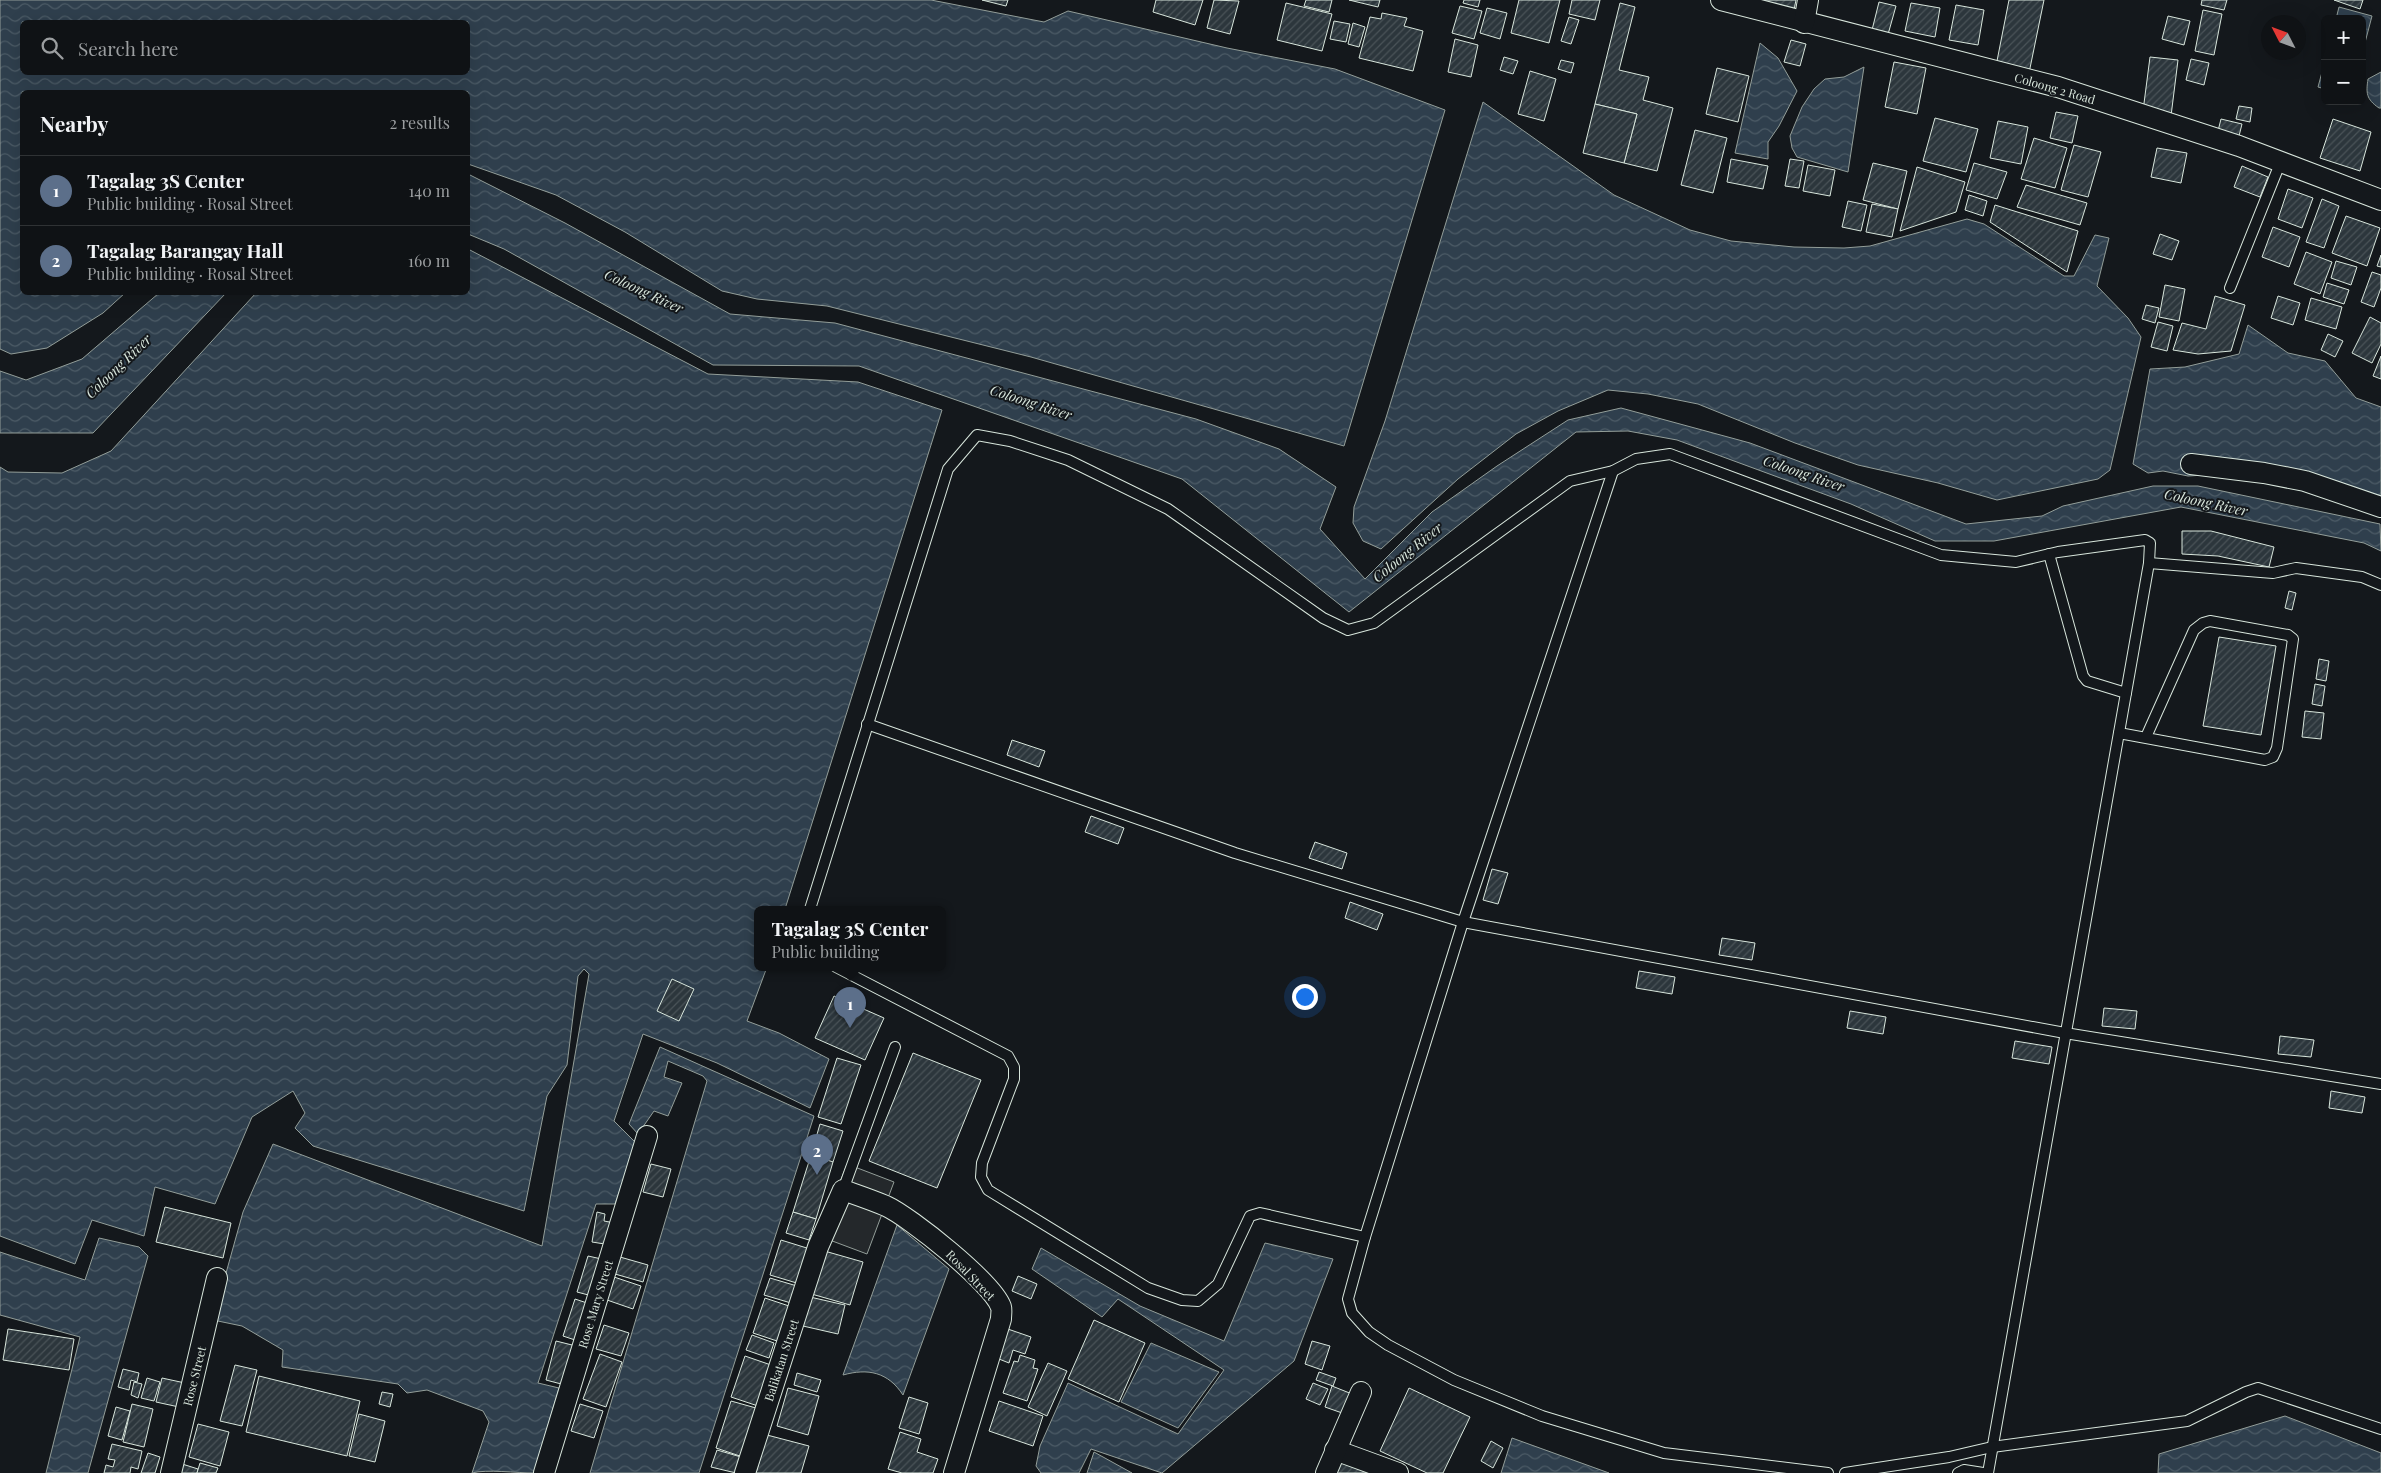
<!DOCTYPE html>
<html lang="en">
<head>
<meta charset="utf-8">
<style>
  body { margin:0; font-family:"Playfair Display",serif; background:#181b1e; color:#f1f3f6 }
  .controls { position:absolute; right:15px; top:15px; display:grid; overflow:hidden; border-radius:8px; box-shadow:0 5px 20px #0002 }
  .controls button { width:45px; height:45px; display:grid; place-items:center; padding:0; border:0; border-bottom:1px solid #2f3234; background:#0f1215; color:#f1f3f6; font:25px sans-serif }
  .compass { position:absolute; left:2261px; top:15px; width:45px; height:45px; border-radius:50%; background:#0f1215; box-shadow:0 5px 20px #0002; rotate:312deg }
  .you { position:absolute; left:1304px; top:996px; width:18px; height:18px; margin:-12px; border:4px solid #fff; border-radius:50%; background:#1a73e8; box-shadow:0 0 0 8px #1a73e833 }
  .badge { display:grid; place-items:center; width:32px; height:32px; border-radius:50%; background:#2563eb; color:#fff; font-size:16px; font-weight:700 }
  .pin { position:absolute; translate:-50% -41px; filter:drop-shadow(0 1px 2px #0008) }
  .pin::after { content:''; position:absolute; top:26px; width:18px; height:15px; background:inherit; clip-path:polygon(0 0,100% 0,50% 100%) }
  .popup { position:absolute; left:754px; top:906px; width:192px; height:65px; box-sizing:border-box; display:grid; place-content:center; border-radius:8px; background:#0f1215; filter:drop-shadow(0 1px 4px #0005); font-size:16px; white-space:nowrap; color:#9b9ea0 }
  .popup b { font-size:19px; color:#f1f3f6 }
  .popup::after { content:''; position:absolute; left:50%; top:100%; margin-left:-10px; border:10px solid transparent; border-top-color:#0f1215 }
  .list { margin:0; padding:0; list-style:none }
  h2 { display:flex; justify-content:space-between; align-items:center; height:65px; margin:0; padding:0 20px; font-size:21px }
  h2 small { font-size:16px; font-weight:400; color:#9b9ea0 }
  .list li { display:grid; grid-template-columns:32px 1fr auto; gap:15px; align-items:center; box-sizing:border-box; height:70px; padding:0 20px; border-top:1px solid #2f3234 }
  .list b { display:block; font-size:19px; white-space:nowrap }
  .list p { margin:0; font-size:16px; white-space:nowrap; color:#9b9ea0 }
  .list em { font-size:16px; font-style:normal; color:#9b9ea0 }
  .icon { flex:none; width:28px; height:28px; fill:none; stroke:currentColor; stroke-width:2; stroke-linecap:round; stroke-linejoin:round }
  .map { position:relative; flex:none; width:2381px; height:1473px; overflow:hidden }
  .search { position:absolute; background:#0f1215; box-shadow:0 5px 20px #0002; left:20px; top:20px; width:450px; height:55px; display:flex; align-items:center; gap:12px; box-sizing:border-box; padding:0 18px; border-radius:8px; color:#9b9ea0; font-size:19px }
  .panel { position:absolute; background:#0f1215; box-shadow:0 5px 20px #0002; left:20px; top:90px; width:450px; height:205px; border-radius:8px }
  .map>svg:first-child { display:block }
  .parking { fill:#24282b; stroke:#939e99 }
  .water { fill:url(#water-waves); stroke:#939e99; fill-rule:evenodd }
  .building { fill:url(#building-hatch); stroke:#d8e6dc }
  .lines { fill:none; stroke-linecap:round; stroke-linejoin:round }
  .lane-casing { stroke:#d8e6dc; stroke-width:12 }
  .street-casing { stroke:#d8e6dc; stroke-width:22 }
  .lane { stroke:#14181c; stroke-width:10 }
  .street { stroke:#14181c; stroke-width:20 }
  .labels { text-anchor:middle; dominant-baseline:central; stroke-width:4; stroke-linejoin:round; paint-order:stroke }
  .street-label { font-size:12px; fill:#d8e6dc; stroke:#14181c }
  .water-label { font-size:14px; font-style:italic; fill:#d8e6dc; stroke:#14181c }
</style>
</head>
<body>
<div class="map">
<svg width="2381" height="1473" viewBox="0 0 2381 1473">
  <defs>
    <pattern id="water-waves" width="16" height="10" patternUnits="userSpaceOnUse" patternTransform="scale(1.25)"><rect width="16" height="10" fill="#2f3f4d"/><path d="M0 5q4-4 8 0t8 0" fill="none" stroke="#4c5b66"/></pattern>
    <pattern id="building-hatch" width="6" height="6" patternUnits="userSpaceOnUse" patternTransform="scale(1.25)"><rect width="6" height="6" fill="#2c363c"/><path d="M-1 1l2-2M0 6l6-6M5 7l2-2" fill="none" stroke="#4a5358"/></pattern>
  </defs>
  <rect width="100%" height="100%" fill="#14181c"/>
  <path class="parking" d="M847 1164 894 1182 867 1254 819 1236Z"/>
  <g class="water">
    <path d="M0 0H931L1044 22 1068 11 1227 48 1335 69 1445 110 1344 446 1031 357 827 306 757 299 722 291 625 232 556 195 468 164V92H22V292L125 293 103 313 47 348 11 354 0 349ZM22 22H468V72H22Z"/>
    <path d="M2339 7 2372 16 2362 54V19H2336Z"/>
    <path d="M1760 43 1778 58 1797 91 1779 126 1768 142V159L1735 153Z"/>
    <path d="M2325 61V89L2318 87Z"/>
    <path d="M1864 67 1848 172 1797 157 1792 148 1790 136 1802 107 1814 89 1825 79 1844 77Z"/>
    <path d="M2381 72V108H2379C2366 99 2366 93 2368 79Z"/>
    <path d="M1483 102 1614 195 1690 230 1731 241 1794 247 1844 248 1870 246 1967 219 1984 224 2064 276H2074L2095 235 2109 238 2097 286 2128 318 2141 337 2110 470 2098 479 1997 500 1938 483 1858 465 1795 443 1698 404 1648 394 1608 390 1558 411 1516 434 1458 479 1381 549 1363 541 1353 523 1354 507 1385 421Z"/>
    <path d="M468 174 565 223 730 314 835 323 1196 419 1279 449 1336 487 1320 529 1365 579 1432 512 1497 466 1568 420 1621 408 1750 443 1966 524 2042 516 2063 506 2153 486H2198L2380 524 2381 551 2364 543 2181 507 1994 541H1935L1851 504 1677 440 1628 431 1576 432 1349 612 1182 479 859 366 713 365 504 249 468 234Z"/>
    <path d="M468 249 708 374 858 382 942 410 785 909H758V967H767L747 1021 779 1033 829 1059 810 1108 717 1063 643 1034 614 1121 636 1143 615 1204H596L538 1383 559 1388 534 1473C517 1473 486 1469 472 1473L489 1422 483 1411 427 1390 407 1393 398 1384 282 1367 283 1350 242 1326 213 1320 243 1212 273 1144 542 1246 589 974 584 969 578 976 567 1065 547 1096 524 1211 313 1146 295 1128 305 1113 293 1091 252 1117 215 1204 155 1187 144 1236 92 1220 75 1264 0 1236V467L8 472 62 473 111 451 256 293 468 292Z"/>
    <path d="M159 293H226L93 433H0V371L26 380 82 359Z"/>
    <path d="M2248 325 2288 353 2325 361 2356 398 2381 407V511L2338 498 2222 474 2188 476 2163 471 2148 473 2133 464 2150 369 2185 367 2239 354Z"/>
    <path d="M660 1047 814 1116 699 1473H590L707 1081 703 1076 668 1061 664 1077 682 1083 668 1116 654 1111 638 1134 629 1124Z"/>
    <path d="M897 1225 949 1269 903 1395C888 1372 868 1368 843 1375Z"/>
    <path d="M99 1238 139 1247 148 1256 88 1473H46L80 1337 0 1315V1252L85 1280Z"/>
    <path d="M1265 1243 1333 1259 1294 1361 1162 1473 1091 1449 1079 1473H1041L1036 1466 1040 1446 1068 1383 1178 1434 1224 1370 1118 1299 1102 1317 1032 1269 1041 1248 1140 1306 1224 1341Z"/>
    <path d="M1151 1343 1219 1372 1178 1428 1121 1402Z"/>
    <path d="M2285 1416 2381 1453V1473H2158L2159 1454Z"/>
    <path d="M1512 1438 1609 1473H1501Z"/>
    <path d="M1094 1452 1132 1473H1087Z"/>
  </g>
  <g class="building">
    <path d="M982 0H1008L1006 6Z"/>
    <path d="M1156 0H1203L1195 25 1153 12Z"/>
    <path d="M1214 0 1239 1 1230 34 1207 28Z"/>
    <path d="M1306 0H1332L1329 12 1304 6Z"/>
    <path d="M1349 0H1380L1378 7Z"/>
    <path d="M1464 0H1480L1478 7 1463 3Z"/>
    <path d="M1519 0H1560L1549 43 1511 33Z"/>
    <path d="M1572 0H1600L1595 20 1569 14Z"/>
    <path d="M1754 0H1796L1794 10Z"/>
    <path d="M2009 0H2044L2029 73 1996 66Z"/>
    <path d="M2202 0H2227L2224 10 2201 5Z"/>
    <path d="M2334 0H2363L2360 9Z"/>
    <path d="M1879 2 1896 6 1887 38 1871 34Z"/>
    <path d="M1286 3 1332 14 1322 51 1277 40Z"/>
    <path d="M1620 3 1635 7 1619 70 1649 77 1643 100 1673 108 1657 171 1624 163 1637 114 1595 104Z"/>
    <path d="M1911 3 1940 8 1935 37 1905 31Z"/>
    <path d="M1956 5 1984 10 1978 45 1949 40Z"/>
    <path d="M1460 6 1482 11 1474 39 1452 33Z"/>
    <path d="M1487 8 1507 13 1500 39 1480 33Z"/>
    <path d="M2203 10 2222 14 2214 55 2195 51Z"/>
    <path d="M1382 13 1407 18 1404 26 1423 31 1413 71 1359 58 1370 17 1381 19Z"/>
    <path d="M2168 16 2190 21 2184 45 2162 39Z"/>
    <path d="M1569 17 1579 20 1571 44 1561 41Z"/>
    <path d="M1334 21 1350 24 1346 42 1330 39Z"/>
    <path d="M1353 23 1365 27 1359 47 1348 44Z"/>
    <path d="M1455 39 1478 45 1471 77 1448 72Z"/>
    <path d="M1791 40 1806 44 1800 66 1784 62Z"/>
    <path d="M1504 57 1518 61 1513 74 1500 70Z"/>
    <path d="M2150 57 2178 60 2171 116 2143 111Z"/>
    <path d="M2191 59 2209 63 2204 85 2186 80Z"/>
    <path d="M1561 60 1574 63 1571 73 1558 69Z"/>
    <path d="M1894 62 1926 68 1917 114 1885 107Z"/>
    <path d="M1717 68 1749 76 1738 122 1706 114Z"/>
    <path d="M1530 71 1556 79 1544 121 1518 114Z"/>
    <path d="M1595 104 1637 114 1624 163 1583 153Z"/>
    <path d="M2239 106 2252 108 2250 122 2236 119Z"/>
    <path d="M2056 112 2078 116 2072 143 2050 138Z"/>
    <path d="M1935 118 1978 129 1966 172 1923 161Z"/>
    <path d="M2221 119 2242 124 2239 136 2218 131Z"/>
    <path d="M2333 119 2371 132 2360 171 2320 158Z"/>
    <path d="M1998 121 2028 127 2021 164 1990 158Z"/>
    <path d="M1695 130 1727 138 1713 193 1681 185Z"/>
    <path d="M2034 138 2067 148 2055 188 2021 179Z"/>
    <path d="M2074 145 2101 152 2088 197 2061 190Z"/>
    <path d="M2157 148 2187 153 2181 183 2151 177Z"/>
    <path d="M1731 159 1768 166 1763 189 1727 182Z"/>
    <path d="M1790 159 1804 161 1799 188 1785 186Z"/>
    <path d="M1873 163 1907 171 1898 209 1863 200Z"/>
    <path d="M1974 163 2007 172 1997 199 1966 190Z"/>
    <path d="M1808 165 1835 170 1830 196 1803 191Z"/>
    <path d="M2242 166 2268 177 2260 197 2234 187Z"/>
    <path d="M1917 167 1965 182 1956 212 1900 231Z"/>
    <path d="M2026 185 2087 203 2080 225 2017 207Z"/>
    <path d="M2288 189 2313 198 2302 228 2278 219Z"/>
    <path d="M1969 195 1987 201 1983 216 1965 210Z"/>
    <path d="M2322 199 2339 206 2324 248 2306 242Z"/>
    <path d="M1848 201 1867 205 1861 231 1842 227Z"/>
    <path d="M1872 204 1898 209 1892 237 1866 232Z"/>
    <path d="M1995 205 2078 231 2067 272 1990 222Z"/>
    <path d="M2346 216 2380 228 2367 266 2332 253Z"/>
    <path d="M2273 227 2300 237 2289 267 2262 257Z"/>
    <path d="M2160 234 2179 241 2172 260 2153 254Z"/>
    <path d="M2306 252 2332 262 2320 294 2294 284Z"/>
    <path d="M2381 255V267L2377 266Z"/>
    <path d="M2336 261 2357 267 2351 285 2331 278Z"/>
    <path d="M2372 272 2381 275V288L2374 307 2361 302Z"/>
    <path d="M2327 283 2349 290 2344 304 2323 297Z"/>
    <path d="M2165 285 2185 289 2179 321 2159 317Z"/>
    <path d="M2215 296 2245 305 2231 351 2198 354 2173 350 2182 323 2206 329Z"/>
    <path d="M2278 296 2300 303 2293 325 2271 318Z"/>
    <path d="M2311 298 2342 307 2336 329 2305 320Z"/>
    <path d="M2146 305 2159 308 2155 323 2142 319Z"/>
    <path d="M2370 317 2381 323V344L2372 363 2352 353Z"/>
    <path d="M2158 322 2173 326 2167 351 2151 347Z"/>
    <path d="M2328 334 2343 341 2335 357 2321 350Z"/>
    <path d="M2381 356V379L2373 376Z"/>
    <path d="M2182 531H2211L2274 547 2269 567 2218 556 2182 554Z"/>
    <path d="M2289 591 2296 593 2292 610 2285 608Z"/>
    <path d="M2219 637 2276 646 2261 735 2203 726Z"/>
    <path d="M2319 659 2329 661 2326 681 2316 679Z"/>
    <path d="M2315 684 2325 686 2322 706 2312 704Z"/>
    <path d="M2305 711 2324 713 2321 739 2302 737Z"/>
    <path d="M1012 740 1045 751 1039 767 1007 755Z"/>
    <path d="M1091 816 1124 828 1118 844 1085 832Z"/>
    <path d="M1315 842 1347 853 1342 869 1309 858Z"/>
    <path d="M1492 869 1508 873 1498 904 1483 900Z"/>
    <path d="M1350 902 1383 914 1377 930 1345 918Z"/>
    <path d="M1722 938 1755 943 1752 960 1719 955Z"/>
    <path d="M1639 971 1675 977 1672 994 1636 988Z"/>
    <path d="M672 979 694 989 679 1021 657 1011Z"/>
    <path d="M834 996 884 1018 865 1060 815 1038Z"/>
    <path d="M2104 1008 2137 1011 2135 1029 2102 1026Z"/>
    <path d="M1850 1011 1886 1017 1883 1034 1847 1028Z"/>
    <path d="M2280 1036 2314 1040 2311 1057 2278 1054Z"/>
    <path d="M2015 1041 2052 1047 2049 1064 2012 1058Z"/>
    <path d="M913 1053 981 1080 937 1188 869 1161Z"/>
    <path d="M837 1058 861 1065 841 1124 818 1117Z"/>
    <path d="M2331 1091 2365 1097 2362 1113 2329 1108Z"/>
    <path d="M820 1124 843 1131 833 1162 811 1155Z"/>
    <path d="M811 1155 833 1162 816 1219 793 1212Z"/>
    <path d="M651 1164 671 1169 663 1197 643 1192Z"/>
    <path d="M165 1207 231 1223 223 1258 156 1242Z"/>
    <path d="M597 1212 605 1214 604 1221 615 1223 611 1245 592 1242Z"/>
    <path d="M793 1212 816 1219 809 1240 786 1233Z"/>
    <path d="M781 1240 810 1249 800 1284 770 1275Z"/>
    <path d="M821 1250 863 1262 850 1305 808 1293Z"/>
    <path d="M588 1256 606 1260 596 1297 577 1292Z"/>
    <path d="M620 1257 648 1265 643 1282 615 1274Z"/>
    <path d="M1018 1276 1037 1284 1031 1299 1012 1291Z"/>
    <path d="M614 1277 641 1286 633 1309 607 1300Z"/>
    <path d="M770 1278 797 1286 791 1303 764 1295Z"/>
    <path d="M810 1297 845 1305 838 1334 803 1326Z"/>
    <path d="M765 1298 792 1307 780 1342 753 1333Z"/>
    <path d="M575 1299 593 1305 581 1342 563 1336Z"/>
    <path d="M1094 1320 1145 1343 1119 1402 1068 1379Z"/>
    <path d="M604 1325 629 1333 621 1356 596 1349Z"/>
    <path d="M1002 1327 1031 1337 1025 1354 1013 1350 1009 1363 999 1359 1002 1349 995 1347Z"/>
    <path d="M8 1329 74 1339 69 1370 3 1360Z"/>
    <path d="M752 1335 774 1343 769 1358 746 1350Z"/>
    <path d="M556 1341 576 1346 565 1385 546 1380Z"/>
    <path d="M1312 1341 1330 1346 1322 1370 1305 1364Z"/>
    <path d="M600 1354 622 1362 606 1407 583 1399Z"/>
    <path d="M1020 1355 1035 1360 1033 1368 1038 1369 1027 1401 1003 1393 1014 1361 1018 1362Z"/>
    <path d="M745 1356 771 1365 758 1406 731 1397Z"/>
    <path d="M1048 1363 1067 1371 1047 1416 1028 1407Z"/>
    <path d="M235 1365 257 1370 242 1426 220 1421Z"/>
    <path d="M123 1369 139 1373 137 1382 131 1380 129 1390 118 1387Z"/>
    <path d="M1319 1372 1336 1378 1333 1386 1316 1380Z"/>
    <path d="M797 1373 821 1380 817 1392 794 1385Z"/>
    <path d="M259 1376 360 1401 347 1456 246 1432Z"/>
    <path d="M147 1378 160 1382 154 1401 141 1398Z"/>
    <path d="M162 1378 185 1383 179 1407 156 1402Z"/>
    <path d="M134 1382 142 1384 138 1398 131 1395Z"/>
    <path d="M1313 1383 1328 1389 1320 1405 1306 1399Z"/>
    <path d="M1332 1386 1352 1394 1345 1414 1325 1407Z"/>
    <path d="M788 1388 819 1396 808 1435 777 1426Z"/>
    <path d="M1409 1388 1470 1417 1443 1473H1427L1380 1451Z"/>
    <path d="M382 1392 393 1394 390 1407 379 1404Z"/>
    <path d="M909 1397 928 1403 919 1434 899 1428Z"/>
    <path d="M731 1401 756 1408 740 1456 716 1448Z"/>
    <path d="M999 1401 1043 1416 1033 1446 989 1431Z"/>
    <path d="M132 1404 153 1409 144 1447 123 1442Z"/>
    <path d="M580 1404 603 1411 594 1438 571 1431Z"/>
    <path d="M116 1407 130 1411 122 1440 108 1436Z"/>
    <path d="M359 1414 385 1421 375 1462 349 1456Z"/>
    <path d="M198 1424 229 1432 220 1466 189 1457Z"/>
    <path d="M900 1432 921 1439 917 1452 938 1459 933 1473H902L888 1469Z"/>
    <path d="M767 1435 809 1446 801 1473H756Z"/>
    <path d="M1491 1441 1503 1448 1493 1468 1481 1461Z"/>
    <path d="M112 1444 142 1451 138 1469 131 1467 130 1473H104L106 1465 113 1467 115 1460 108 1459Z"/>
    <path d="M717 1450 741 1457 736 1473 711 1467Z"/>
    <path d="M148 1453 160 1457 155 1473H141Z"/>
    <path d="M1341 1461 1369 1473H1336Z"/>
    <path d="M179 1463 198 1469 197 1473H176Z"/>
    <path d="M200 1463 218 1468 216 1473H197Z"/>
  </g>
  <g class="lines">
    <g class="lane-casing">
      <g id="lane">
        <path d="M2230 288 2281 161"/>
        <path d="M1613 471 1463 922 1365 1237 1348 1299 1352 1313 1369 1332 1388 1345 1454 1380 1542 1416 1664 1453 1828 1473"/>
        <path d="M2049 554 2083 676 2087 681 2126 693"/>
        <path d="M2149 563 2273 573 2296 568 2362 577 2381 585"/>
        <path d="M867 724 1235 853 1463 922 2065 1033 2381 1084"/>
        <path d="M2119 733 2265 760 2273 757 2277 748 2293 639 2288 635 2210 621 2203 623 2194 630 2146 737"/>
        <path d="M810 909 948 469 977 435 1010 441 1068 460 1168 509 1323 618 1348 630 1374 623 1570 481 1613 471 1636 459 1670 454 1941 555 2016 562 2058 552 2145 540 2150 543 2149 563 1988 1473"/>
        <path d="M836 967 1008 1056 1014 1067V1079L982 1163 981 1177 988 1190 1148 1288 1182 1300 1198 1301 1218 1284 1250 1216 1260 1213 1365 1237"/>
        <path d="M843 1190 895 1047"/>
        <path d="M1845 1473 1949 1457 1992 1447 2187 1421 2246 1392 2258 1388 2381 1429"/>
        <path d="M1958 1473 1964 1470 1983 1473"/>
      </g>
    </g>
    <g class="street-casing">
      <g id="street">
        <path d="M1721 0 2058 87 2239 146 2381 200"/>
        <path d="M1804 23 1808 0"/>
        <path d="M2191 464 2264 473 2305 481 2381 507"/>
        <path d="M1335 1450 1398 1473"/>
        <path d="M171 1473 217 1278"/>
        <path d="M544 1473 647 1136"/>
        <path d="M745 1473 818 1247 843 1190C857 1195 872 1200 886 1206 910 1217 993 1283 1001 1307 1002 1310 1001 1315 1001 1319L954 1473"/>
        <path d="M1326 1473 1361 1392"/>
      </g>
    </g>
    <use href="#lane" class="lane"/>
    <use href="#street" class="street"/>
  </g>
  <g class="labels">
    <g class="street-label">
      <text transform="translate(2055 88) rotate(16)">Coloong 2 Road</text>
      <text transform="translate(971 1275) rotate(46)">Rosal Street</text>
      <text transform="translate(595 1304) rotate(-73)">Rose Mary Street</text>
      <text transform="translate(781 1360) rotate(-72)">Balikatan Street</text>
      <text transform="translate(194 1376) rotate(-76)">Rose Street</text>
    </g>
    <g class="water-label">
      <text transform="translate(644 291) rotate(25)">Coloong River</text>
      <text transform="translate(118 366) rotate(-44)">Coloong River</text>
      <text transform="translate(1031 402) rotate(18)">Coloong River</text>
      <text transform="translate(1804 473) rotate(19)">Coloong River</text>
      <text transform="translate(2206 502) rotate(12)">Coloong River</text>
      <text transform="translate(1407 552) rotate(-39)">Coloong River</text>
    </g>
  </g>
</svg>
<div class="controls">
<button>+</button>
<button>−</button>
</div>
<svg class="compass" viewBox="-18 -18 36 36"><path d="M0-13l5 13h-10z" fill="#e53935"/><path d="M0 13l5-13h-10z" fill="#9b9ea0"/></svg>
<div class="you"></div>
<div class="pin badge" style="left:850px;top:1028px;background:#5c6f8a">1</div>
<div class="popup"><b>Tagalag 3S Center</b>Public building</div>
<div class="pin badge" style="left:817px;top:1175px;background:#5c6f8a">2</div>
<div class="search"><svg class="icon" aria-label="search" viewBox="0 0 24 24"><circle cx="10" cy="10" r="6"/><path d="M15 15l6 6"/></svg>Search here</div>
<section class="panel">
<h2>Nearby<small>2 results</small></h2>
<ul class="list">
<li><span class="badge" style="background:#5c6f8a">1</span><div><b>Tagalag 3S Center</b><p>Public building · Rosal Street</p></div><em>140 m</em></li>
<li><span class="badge" style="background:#5c6f8a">2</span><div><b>Tagalag Barangay Hall</b><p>Public building · Rosal Street</p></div><em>160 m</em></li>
</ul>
</section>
</div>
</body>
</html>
